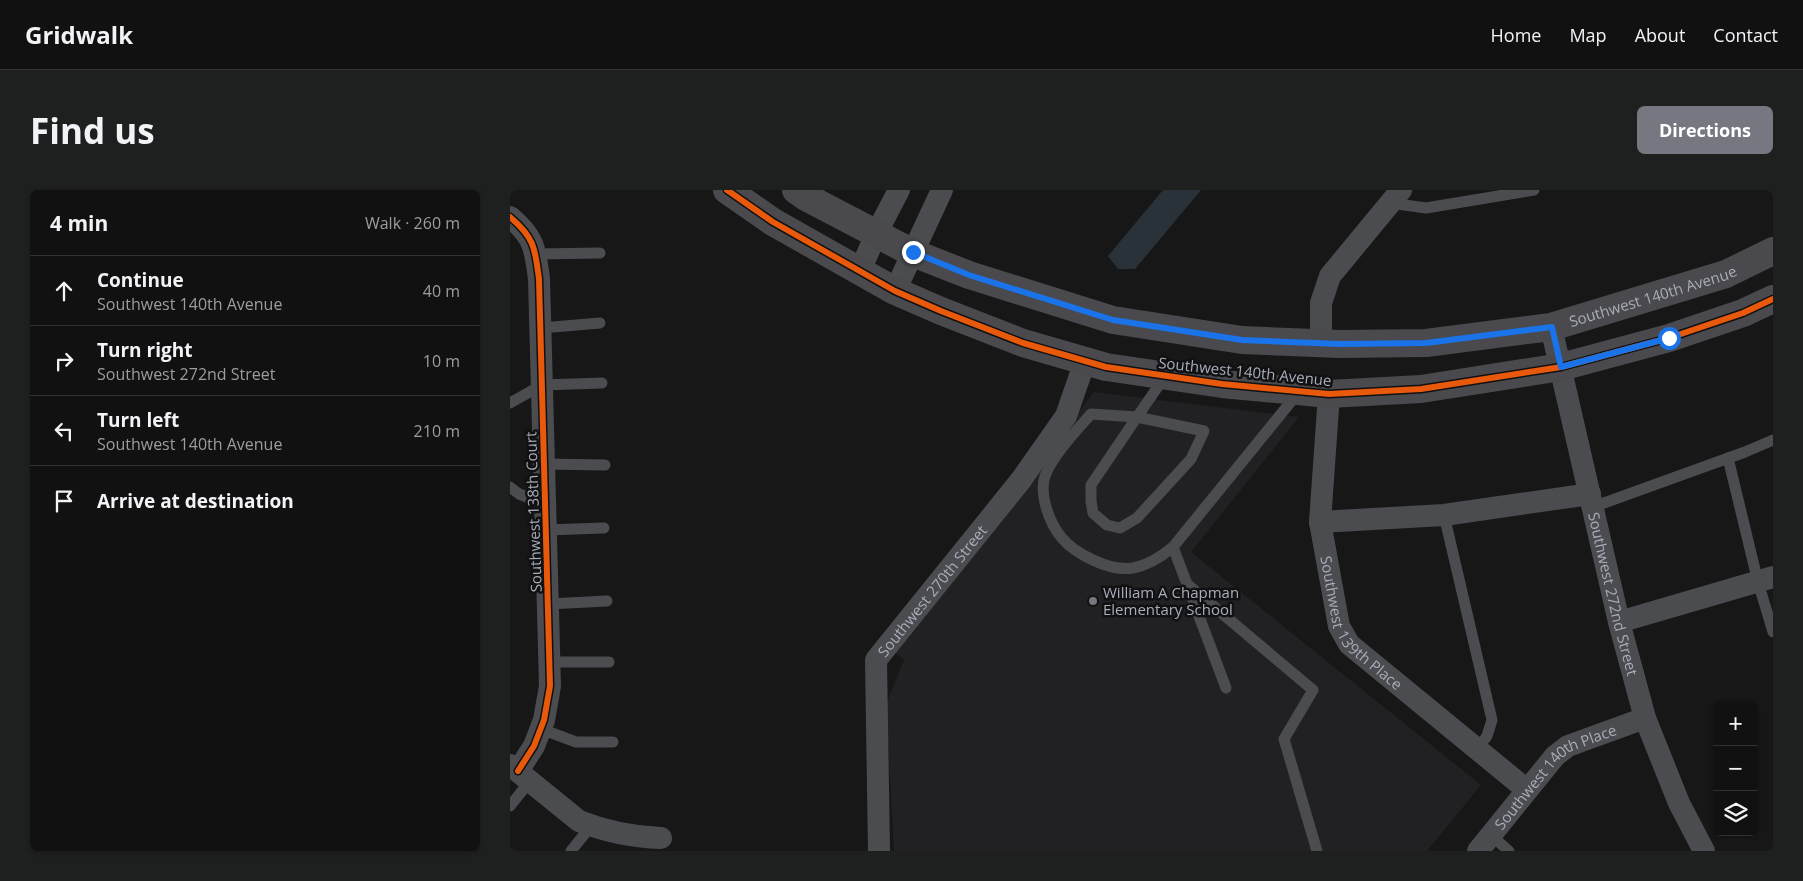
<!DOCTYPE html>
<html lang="en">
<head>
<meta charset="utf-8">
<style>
  body { margin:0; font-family:"Open Sans",sans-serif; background:#1e1f1f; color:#f1f3f6 }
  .controls { position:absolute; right:15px; bottom:15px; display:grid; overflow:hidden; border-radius:8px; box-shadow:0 1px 4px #0004 }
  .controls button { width:45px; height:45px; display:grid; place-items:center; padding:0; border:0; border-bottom:1px solid #303131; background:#111; color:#f1f3f6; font:25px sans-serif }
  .stop { position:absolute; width:15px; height:15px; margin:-11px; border:4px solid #1a73e8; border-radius:50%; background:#fff }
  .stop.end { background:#1a73e8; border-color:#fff; box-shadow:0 1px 5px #0008 }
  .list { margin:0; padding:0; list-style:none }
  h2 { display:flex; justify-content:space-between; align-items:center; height:65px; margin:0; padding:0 20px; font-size:21px }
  h2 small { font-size:16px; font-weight:400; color:#9c9d9f }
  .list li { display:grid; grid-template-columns:32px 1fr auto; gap:15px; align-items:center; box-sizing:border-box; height:70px; padding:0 20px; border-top:1px solid #303131 }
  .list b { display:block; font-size:19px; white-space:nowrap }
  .list p { margin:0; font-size:16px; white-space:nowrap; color:#9c9d9f }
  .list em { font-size:16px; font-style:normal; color:#9c9d9f }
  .icon { flex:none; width:28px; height:28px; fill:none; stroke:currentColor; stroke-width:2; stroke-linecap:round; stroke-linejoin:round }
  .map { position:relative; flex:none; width:1263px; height:661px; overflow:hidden; border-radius:8px }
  header { display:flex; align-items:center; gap:30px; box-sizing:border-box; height:70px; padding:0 25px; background:#111; border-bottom:1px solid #303131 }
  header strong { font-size:24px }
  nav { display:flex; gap:28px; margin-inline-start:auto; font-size:18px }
  .intro { display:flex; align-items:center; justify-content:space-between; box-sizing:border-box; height:120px; padding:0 30px }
  h1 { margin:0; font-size:35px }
  .button { padding:12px 22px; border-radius:8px; background:#757880; color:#fff; font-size:18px; font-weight:700 }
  main { display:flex; gap:30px; padding:0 30px }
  aside { flex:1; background:#111; border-radius:8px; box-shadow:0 1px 4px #0004 }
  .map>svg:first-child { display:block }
  .built { fill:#212123 }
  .water { fill:#2a3239 }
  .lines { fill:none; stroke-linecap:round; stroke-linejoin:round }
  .lane { stroke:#4b4c50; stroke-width:11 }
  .street { stroke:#4b4c50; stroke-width:22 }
  .secondary { stroke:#4a4a4e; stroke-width:28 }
  .cycleway-casing { stroke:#111113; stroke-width:9 }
  .cycleway { stroke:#e8590c; stroke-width:6 }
  .route { stroke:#1a73e8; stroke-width:6 }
  .poi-dot { fill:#757880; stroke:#111113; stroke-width:2 }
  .labels { text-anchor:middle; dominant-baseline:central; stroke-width:5; stroke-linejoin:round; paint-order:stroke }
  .street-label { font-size:15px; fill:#a8adb8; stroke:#111113 }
  .poi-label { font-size:15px; fill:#a8adb8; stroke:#111113; text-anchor:start }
</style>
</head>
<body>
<header>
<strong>Gridwalk</strong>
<nav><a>Home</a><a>Map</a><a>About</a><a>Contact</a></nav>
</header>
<div class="intro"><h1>Find us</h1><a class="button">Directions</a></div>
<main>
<aside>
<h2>4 min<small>Walk · 260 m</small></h2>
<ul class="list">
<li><svg class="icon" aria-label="ahead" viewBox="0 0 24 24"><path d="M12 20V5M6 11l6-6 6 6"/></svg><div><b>Continue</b><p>Southwest 140th Avenue</p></div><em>40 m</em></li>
<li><svg class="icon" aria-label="right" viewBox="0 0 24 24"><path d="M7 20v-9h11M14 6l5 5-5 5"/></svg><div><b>Turn right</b><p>Southwest 272nd Street</p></div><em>10 m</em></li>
<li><svg class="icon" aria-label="left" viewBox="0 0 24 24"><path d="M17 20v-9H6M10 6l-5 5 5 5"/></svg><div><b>Turn left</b><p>Southwest 140th Avenue</p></div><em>210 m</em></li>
<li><svg class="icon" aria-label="arrive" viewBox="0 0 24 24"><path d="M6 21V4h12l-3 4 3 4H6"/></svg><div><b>Arrive at destination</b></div></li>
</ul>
</aside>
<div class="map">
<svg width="1263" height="661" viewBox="0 0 1263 661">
  <rect width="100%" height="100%" fill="#171717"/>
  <path class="built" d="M584 202 789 227 681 362 971 595 917 661H384L376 514 394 470 383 461Z"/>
  <path class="water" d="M653 0H691L625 79H608L598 66Z"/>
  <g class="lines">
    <g class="lane">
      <path d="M880 13 916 18 1024 0"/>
      <path d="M26 64 90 63"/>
      <path d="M31 138 90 133"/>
      <path d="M653 185 647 198 627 227 581 224C566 241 543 265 535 286 529 304 539 332 551 347 565 364 600 382 623 378 639 375 651 367 663 357L788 203"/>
      <path d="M0 213 32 195 92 193"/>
      <path d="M627 227 694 241 681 269 627 328 610 338 597 335 583 323 581 311V295Z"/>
      <path d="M1218 268 1248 392 1263 442"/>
      <path d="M34 274 95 275"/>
      <path d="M0 297 9 304 35 314"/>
      <path d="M1083 317 1235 262 1263 250"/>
      <path d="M934 325 982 530 977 546 968 558"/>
      <path d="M36 340 94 338"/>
      <path d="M663 357 716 498"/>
      <path d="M677 394 803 500 774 549 807 661"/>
      <path d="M38 414 97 411"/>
      <path d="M40 472H99"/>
      <path d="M31 539 66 552H103"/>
      <path d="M0 616 20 591"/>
      <path d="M981 645 999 661"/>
      <path d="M61 661 81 636"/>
    </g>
    <g class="street">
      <path d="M0 27C25 48 25 59 29 89L40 496 34 530 24 556 8 581"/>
      <path d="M350 81 366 44 389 0"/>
      <path d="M385 101 432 0"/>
      <path id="s1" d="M1041 137 1109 432 1135 528 1169 613 1194 661"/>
      <path d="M811 154V113L820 86 891 0"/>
      <path id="s2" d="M819 204 810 332 829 436 839 454 1017 600"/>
      <path d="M810 332 934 325 1080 304"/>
      <path d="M1109 432 1263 387"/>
      <path d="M0 575 69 631C94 641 124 647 151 648"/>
      <path id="s3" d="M369 661 366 470 511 290 556 226 575 171"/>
      <path id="s4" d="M968 661 1045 566 1058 556 1135 528"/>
    </g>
    <g class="secondary">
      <path d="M217 0 263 32 385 101 431 121 513 153 596 177 712 194 819 204 911 199 1051 177 1159 148 1233 123 1263 109"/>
      <path id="s5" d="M286 0 296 7 403 63 459 85 603 130 732 150 830 154 916 153 1041 137 1216 84 1263 61"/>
    </g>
    <g class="cycleway-casing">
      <g id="cycleway">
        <path d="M217 0 263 32 385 101 431 121 513 153 596 177 712 194 819 204 911 199 1051 177 1159 148 1233 123 1263 109"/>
        <path d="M0 27C25 48 25 59 29 89L40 496 34 530 24 556 8 581"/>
      </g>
    </g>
    <use href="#cycleway" class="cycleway"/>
  </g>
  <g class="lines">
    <path class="route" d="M403 62 459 85 603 130 732 150 830 154 916 153 1042 137 1051 177 1159 148"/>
  </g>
  <circle class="poi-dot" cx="583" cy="411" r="5"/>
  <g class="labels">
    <g class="street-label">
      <text stroke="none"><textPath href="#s5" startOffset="891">Southwest 140th Avenue</textPath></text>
      <text transform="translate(735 181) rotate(6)">Southwest 140th Avenue</text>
      <text transform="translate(23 322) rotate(-92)">Southwest 138th Court</text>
      <text stroke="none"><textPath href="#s3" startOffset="280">Southwest 270th Street</textPath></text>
      <text stroke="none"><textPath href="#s1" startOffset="274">Southwest 272nd Street</textPath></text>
      <text stroke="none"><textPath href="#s2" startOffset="242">Southwest 139th Place</textPath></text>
      <text stroke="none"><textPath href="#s4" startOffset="110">Southwest 140th Place</textPath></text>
    </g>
    <g class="poi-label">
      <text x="593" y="402">William A Chapman<tspan x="593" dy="17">Elementary School</tspan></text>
    </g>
  </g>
</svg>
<div class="controls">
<button>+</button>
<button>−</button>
<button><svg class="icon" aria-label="layers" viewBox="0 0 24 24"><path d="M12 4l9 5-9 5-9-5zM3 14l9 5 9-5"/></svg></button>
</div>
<div class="stop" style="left:1159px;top:148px"></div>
<div class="stop end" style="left:403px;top:62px"></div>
</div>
</main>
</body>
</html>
